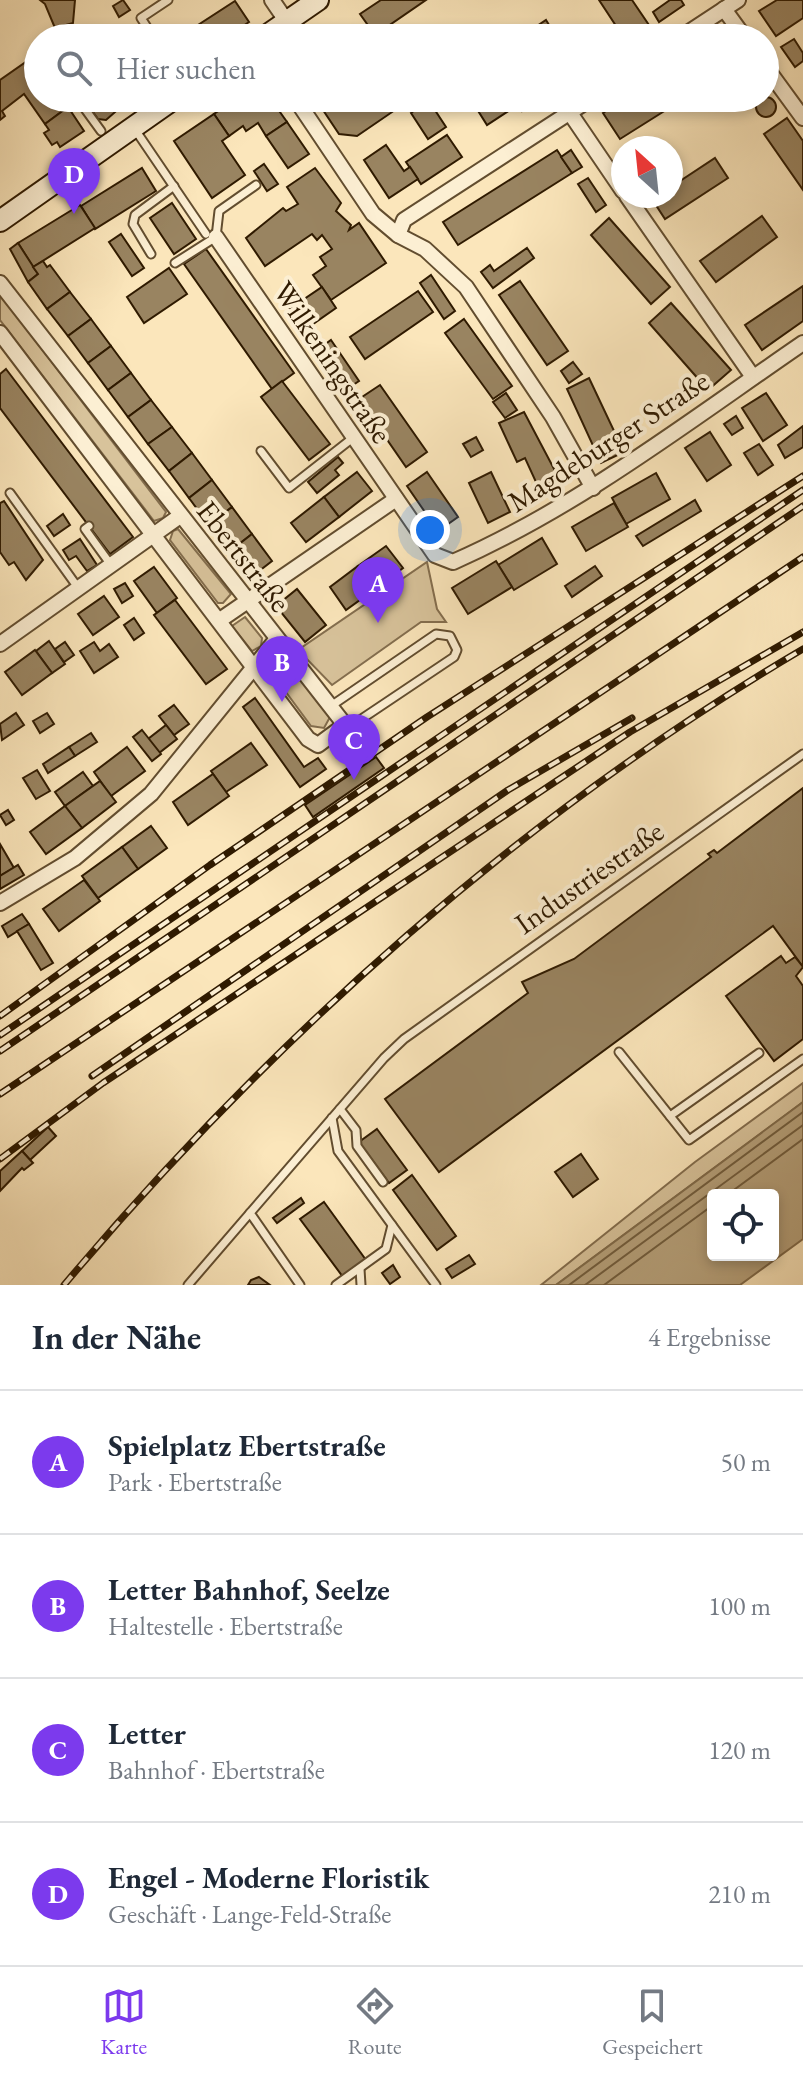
<!DOCTYPE html>
<html lang="de">
<head>
<meta charset="utf-8">
<style>
  body { margin:0; font-family:"EB Garamond",serif; background:#f6f6f7; color:#1f2937 }
  .controls { position:absolute; right:24px; bottom:24px; display:grid; overflow:hidden; border-radius:8px; box-shadow:0 4px 12px #0003 }
  .controls button { width:72px; height:72px; display:grid; place-items:center; padding:0; border:0; border-bottom:2px solid #e0e1e3; background:#fff; color:#1f2937; font:40px sans-serif }
  .compass { position:absolute; left:611px; top:136px; width:72px; height:72px; border-radius:50%; background:#fff; box-shadow:0 4px 12px #0003; rotate:333deg }
  .you { position:absolute; left:430px; top:530px; width:28px; height:28px; margin:-20px; border:6px solid #fff; border-radius:50%; background:#1a73e8; box-shadow:0 0 0 12px #1a73e833 }
  .badge { display:grid; place-items:center; width:52px; height:52px; border-radius:50%; background:#7c3aed; color:#fff; font-size:26px; font-weight:700 }
  .pin { position:absolute; translate:-50% -66px; filter:drop-shadow(0 2px 4px #0008) }
  .pin::after { content:''; position:absolute; top:42px; width:28px; height:24px; background:inherit; clip-path:polygon(0 0,100% 0,50% 100%) }
  .list { margin:0; padding:0; list-style:none }
  h2 { display:flex; justify-content:space-between; align-items:center; height:104px; margin:0; padding:0 32px; font-size:34px }
  h2 small { font-size:26px; font-weight:400; color:#747a83 }
  .list li { display:grid; grid-template-columns:52px 1fr auto; gap:24px; align-items:center; box-sizing:border-box; height:144px; padding:0 32px; border-top:2px solid #e0e1e3 }
  .list b { display:block; font-size:30px; white-space:nowrap }
  .list p { margin:0; font-size:26px; white-space:nowrap; color:#747a83 }
  .list em { font-size:26px; font-style:normal; color:#747a83 }
  .icon { flex:none; width:44px; height:44px; fill:none; stroke:currentColor; stroke-width:2; stroke-linecap:round; stroke-linejoin:round }
  .map { position:relative; flex:none; width:803px; height:1285px; overflow:hidden }
  .search { position:absolute; background:#fff; box-shadow:0 4px 12px #0003; left:24px; right:24px; top:24px; height:88px; display:flex; align-items:center; gap:20px; box-sizing:border-box; padding:0 28px; border-radius:44px; color:#747a83; font-size:30px }
  .sheet { height:680px; background:#fff }
  nav { display:flex; justify-content:space-around; align-items:center; box-sizing:border-box; height:112px; border-top:2px solid #e0e1e3; background:#fff; font-size:22px; color:#747a83 }
  nav a { display:grid; justify-items:center; gap:4px }
  nav .on { color:#7c3aed }
  .map>svg:first-child { display:block }
  .green { fill:#d8c39b; stroke:#846e4e; stroke-width:2 }
  .water { fill:#b6a17b; stroke:#806b4a; stroke-width:2; fill-rule:evenodd }
  .lines { fill:none; stroke-linecap:round; stroke-linejoin:round }
  .shore { stroke:#725e3e; stroke-width:2 }
  .building { fill:#998461; stroke:#2f1a00; stroke-width:2 }
  .lane-casing { stroke:#624d2f; stroke-width:11 }
  .street-casing { stroke:#624d2f; stroke-width:18 }
  .secondary-casing { stroke:#2f1a00; stroke-width:24 }
  .lane { stroke:#fcefd3; stroke-width:7 }
  .street { stroke:#fcefd3; stroke-width:14 }
  .secondary { stroke:#fcefd3; stroke-width:20 }
  .rail-casing { stroke:#2f1a00; stroke-width:7 }
  .rail { stroke:#fcefd3; stroke-width:4; stroke-dasharray:12; stroke-linecap:butt }
  .labels { text-anchor:middle; dominant-baseline:central; stroke-width:8; stroke-linejoin:round; paint-order:stroke }
  .street-label { font-size:30px; fill:#2f1a00; stroke:#fcefd3 }
</style>
</head>
<body>
<div class="map">
<svg width="803" height="1285" viewBox="0 0 803 1285">
  <rect width="100%" height="100%" fill="#fbe6bb"/>
  <filter id="stains"><feTurbulence type="fractalNoise" baseFrequency=".0025" numOctaves="4"/><feColorMatrix values="0 0 0 0 .2 0 0 0 0 .09 0 0 0 0 .02 0 0 0 .5 -.17"/></filter>
  <radialGradient id="worn" r=".72"><stop offset=".6" stop-color="#630" stop-opacity="0"/><stop offset="1" stop-color="#630" stop-opacity=".3"/></radialGradient>
  <g class="green">
    <path d="M0 294 166 512 163 518 154 521 0 320Z"/>
    <path d="M178 529 231 594 223 603H218L170 540 173 531Z"/>
    <path d="M427 562 437 609 446 622H421L332 685 298 650Z"/>
    <path d="M245 617 262 638 261 646 252 651 232 626Z"/>
    <path d="M283 653 330 717 324 728 311 726 269 669Z"/>
    <path d="M803 1083V1102L556 1285H541L695 1162Z"/>
  </g>
  <path class="water" d="M803 1102V1239L740 1285H556ZM713 1195H773V1255H713Z"/>
  <g class="lines">
    <g class="shore">
      <path d="M727 1195 803 1139"/>
      <path d="M569 1285 803 1112"/>
      <path d="M585 1285 803 1125"/>
      <path d="M604 1285 713 1205"/>
    </g>
  </g>
  <g class="building">
    <path d="M40 0H75L73 23 55 28 45 4Z"/>
    <path d="M123 0 130 10 119 17 113 6Z"/>
    <path d="M381 0H426L375 35 360 14Z"/>
    <path d="M599 0H632L653 31 642 38H624Z"/>
    <path d="M670 0H681L684 5 659 22 653 12Z"/>
    <path d="M777 0H803V18L776 36 759 11Z"/>
    <path d="M235 1 249 22 225 38H178Z"/>
    <path d="M546 20 557 38H527L525 34Z"/>
    <path d="M794 39 803 53V61L795 67 781 47Z"/>
    <path d="M33 57 38 64V98H62L68 107 45 124 24 94 2 111 5 116 0 120V80Z"/>
    <circle cx="766" cy="107" r="10"/>
    <path d="M83 98H131L106 120 98 119Z"/>
    <path d="M237 98 246 103 252 98H270L287 122 266 136 258 123 246 131 243 126 229 136 214 114Z"/>
    <path d="M315 98H394L398 108 357 136 339 134Z"/>
    <path d="M413 98H427L446 127 428 139 411 113 419 107Z"/>
    <path d="M470 98H507L513 108 487 125Z"/>
    <path d="M514 98H542L522 111Z"/>
    <path d="M626 98H685L620 139 603 113Z"/>
    <path d="M68 107 84 131 60 147 57 142 52 145 44 133 49 130 45 124Z"/>
    <path d="M214 114 229 136 222 141 245 175 212 198 174 141Z"/>
    <path d="M787 118 803 141V190L764 134Z"/>
    <path d="M287 122 309 154 288 168 266 136Z"/>
    <path d="M447 135 462 157 421 184 406 162Z"/>
    <path d="M386 145 404 171 410 167 418 179 389 198 364 160Z"/>
    <path d="M557 150 572 173 458 245 443 222Z"/>
    <path d="M571 150 582 167 572 173 561 157Z"/>
    <path d="M715 158 728 178 665 219 652 199 671 196V187Z"/>
    <path d="M264 164 278 184 267 191 254 171Z"/>
    <path d="M142 168 156 191 95 229 81 206Z"/>
    <path d="M315 168 341 203 336 211 351 225 349 230 359 223 386 263 331 300 313 275 326 266 320 257 332 249 322 235 317 240 312 234 265 266 246 238 283 208 286 211 298 204 287 187Z"/>
    <path d="M588 178 606 205 596 212 578 184Z"/>
    <path d="M172 203 196 239 174 254 150 218Z"/>
    <path d="M80 205 95 228 33 267 18 243Z"/>
    <path d="M762 216 777 237 716 282 700 261Z"/>
    <path d="M609 218 670 287 651 304 591 235Z"/>
    <path d="M121 234 144 268 132 276 109 242Z"/>
    <path d="M18 243 38 274 28 282 10 249Z"/>
    <path d="M527 248 534 258 493 288 481 272 490 265 494 271Z"/>
    <path d="M206 249 294 373 272 389 184 264Z"/>
    <path d="M43 261 47 267 50 265 70 292 47 309 28 282 38 274 33 267Z"/>
    <path d="M169 268 187 294 144 323 127 297Z"/>
    <path d="M431 275 455 311 444 319 420 283Z"/>
    <path d="M520 281 568 351 547 365 499 295Z"/>
    <path d="M803 286V321L762 350 745 325Z"/>
    <path d="M322 287 336 308 303 331 288 310Z"/>
    <path d="M418 291 433 312 365 359 350 337Z"/>
    <path d="M70 292 91 319 68 336 47 309Z"/>
    <path d="M671 303 731 370 708 390 649 323Z"/>
    <path d="M91 319 111 346 88 363 68 336Z"/>
    <path d="M464 319 512 386 493 399 445 333Z"/>
    <path d="M331 340 359 381 347 389 320 348Z"/>
    <path d="M111 346 131 373 108 390 88 363Z"/>
    <path d="M573 362 582 374 569 383 561 371Z"/>
    <path d="M6 369 133 537 110 554 0 408V374Z"/>
    <path d="M131 373 151 400 128 417 108 390Z"/>
    <path d="M589 378 624 452 601 463 567 389Z"/>
    <path d="M282 381 330 444 309 460 261 397Z"/>
    <path d="M380 385 427 452 406 467 359 399Z"/>
    <path d="M506 393 517 410 505 418 493 402Z"/>
    <path d="M766 393 787 425 763 441 742 408Z"/>
    <path d="M151 400 172 427 148 444 128 417Z"/>
    <path d="M524 412 562 484 541 493 525 458 517 462 499 423Z"/>
    <path d="M736 416 743 428 732 435 724 424Z"/>
    <path d="M803 426V447L785 458 778 445Z"/>
    <path d="M172 427 192 453 169 471 148 444Z"/>
    <path d="M710 432 731 465 707 481 685 448Z"/>
    <path d="M476 437 483 450 471 457 463 444Z"/>
    <path d="M759 444 773 465 758 475 744 453Z"/>
    <path d="M192 453 212 480 189 498 169 471Z"/>
    <path d="M338 457 343 463 335 470 339 475 317 493 308 482Z"/>
    <path d="M357 472 372 491 339 517 324 497Z"/>
    <path d="M427 472 458 517 438 531 407 486Z"/>
    <path d="M491 472 510 512 488 523 469 483Z"/>
    <path d="M656 473 670 499 626 524 612 498Z"/>
    <path d="M212 480 232 507 209 525 189 498Z"/>
    <path d="M324 497 339 517 306 542 291 523Z"/>
    <path d="M695 500 701 511 643 546 636 536Z"/>
    <path d="M4 501 43 560 26 580 14 562 9 565 0 552V503Z"/>
    <path d="M614 503 628 527 586 551 572 527Z"/>
    <path d="M232 507 252 534 229 552 209 525Z"/>
    <path d="M63 514 70 525 54 536 47 526Z"/>
    <path d="M252 534 272 561 249 579 229 552Z"/>
    <path d="M542 538 557 564 514 590 498 565Z"/>
    <path d="M80 539 97 565 87 571 76 556 69 560 63 550Z"/>
    <path d="M386 546 403 568 375 589 358 566Z"/>
    <path d="M496 561 512 587 468 614 452 588Z"/>
    <path d="M358 566 375 589 346 610 330 587Z"/>
    <path d="M595 566 602 576 572 597 565 586Z"/>
    <path d="M154 567 177 598 157 613 134 581Z"/>
    <path d="M125 583 133 596 122 603 114 589Z"/>
    <path d="M297 589 326 625 305 642 276 606Z"/>
    <path d="M104 596 119 617 93 635 78 614Z"/>
    <path d="M175 600 227 669 206 684 154 615Z"/>
    <path d="M134 618 144 633 134 640 124 625Z"/>
    <path d="M49 641 65 664 52 673 36 651Z"/>
    <path d="M65 642 74 655 64 662 55 649Z"/>
    <path d="M94 642 100 651 109 644 118 657 94 673 80 651Z"/>
    <path d="M35 650 52 673 22 695 5 672Z"/>
    <path d="M255 698 304 767 318 758 326 769 300 787 243 707Z"/>
    <path d="M174 705 189 724 174 735 159 716Z"/>
    <path d="M16 713 24 725 2 740 0 724Z"/>
    <path d="M47 713 54 724 40 733 33 721Z"/>
    <path d="M166 725 177 739 159 753 148 739Z"/>
    <path d="M142 730 161 754 152 761 133 737Z"/>
    <path d="M91 733 97 742 75 756 69 747Z"/>
    <path d="M251 743 267 765 226 792 211 771Z"/>
    <path d="M69 747 75 756 48 773 43 764Z"/>
    <path d="M127 747 145 771 111 796 94 772Z"/>
    <path d="M376 757 384 768 313 817 305 805Z"/>
    <path d="M37 770 50 791 36 799 23 778Z"/>
    <path d="M83 772 93 786 65 806 55 792Z"/>
    <path d="M213 774 229 796 188 825 173 802Z"/>
    <path d="M100 781 116 802 82 828 65 806Z"/>
    <path d="M803 788V967L773 926 439 1172 385 1099 528 993 522 982 574 959 711 857 708 854 714 850 717 853Z"/>
    <path d="M65 806 82 828 46 854 30 832Z"/>
    <path d="M8 810 14 820 6 825 0 815Z"/>
    <path d="M151 826 167 848 138 869 122 847Z"/>
    <path d="M0 844 14 868 0 876Z"/>
    <path d="M122 847 138 869 98 898 82 876Z"/>
    <path d="M18 865 24 875 0 889V876Z"/>
    <path d="M84 880 100 901 59 931 43 909Z"/>
    <path d="M22 914 29 924 8 937 2 926Z"/>
    <path d="M29 924 53 963 41 970 17 931Z"/>
    <path d="M781 956 786 963 795 957 803 967 796 976 803 986V1039L774 1061 726 996Z"/>
    <path d="M48 1127 56 1136 30 1160 22 1151Z"/>
    <path d="M377 1129 407 1170 389 1183 359 1142Z"/>
    <path d="M22 1151 33 1163 24 1170 22 1168 0 1191V1171Z"/>
    <path d="M581 1154 598 1179 573 1197 555 1172Z"/>
    <path d="M412 1175 456 1236 437 1250 393 1190Z"/>
    <path d="M301 1198 304 1203 277 1223 273 1218Z"/>
    <path d="M324 1202 366 1260 343 1277 300 1219Z"/>
    <path d="M469 1255 475 1264 452 1278 446 1269Z"/>
    <path d="M393 1265 400 1277 390 1284 382 1273Z"/>
    <path d="M259 1277 270 1285H248L251 1280Z"/>
  </g>
  <g class="lines">
    <g class="lane-casing">
      <g id="lane">
        <path d="M154 38 141 18 168 0"/>
        <path d="M77 98 101 131"/>
        <path d="M134 128 206 234"/>
        <path d="M151 254 133 224 135 215 174 186"/>
        <path d="M175 263 216 237 219 211 256 185"/>
        <path d="M261 451 289 488 354 437"/>
        <path d="M10 493 79 589"/>
        <path d="M89 526 85 529 111 565"/>
        <path d="M331 706 436 634 450 636 457 650 454 657 354 724 345 725"/>
        <path d="M619 1052 689 1140 803 1059"/>
        <path d="M340 1109 356 1130 357 1146 383 1182"/>
        <path d="M670 1116 759 1053"/>
        <path d="M332 1118 338 1151 392 1225 386 1249 336 1285"/>
        <path d="M392 1225 436 1285"/>
        <path d="M360 1269 361 1285"/>
        <path d="M188 1285 250 1213"/>
        <path d="M300 1285 250 1213 384 1058 404 1039 803 754"/>
      </g>
    </g>
    <g class="street-casing">
      <g id="street">
        <path d="M272 0 287 22"/>
        <path d="M724 9 745 38"/>
        <path d="M680 38 738 0"/>
        <path d="M765 66 803 118"/>
        <path d="M295 98 373 214 398 235 425 249 466 287 553 417 593 488"/>
        <path d="M570 113 623 191"/>
        <path d="M627 196 753 377"/>
        <path d="M398 235 404 220 592 98"/>
        <path d="M216 237 435 555 453 562C580 506 689 421 803 343"/>
        <path d="M0 283 345 725 318 745 308 739 0 333"/>
        <path d="M220 620 396 499"/>
        <path d="M0 644 180 516"/>
        <path d="M0 903 75 858 151 794 276 640"/>
      </g>
    </g>
    <g class="secondary-casing">
      <g id="secondary">
        <path d="M263 38 318 0"/>
        <path d="M0 221 175 98"/>
      </g>
    </g>
    <use href="#lane" class="lane"/>
    <use href="#street" class="street"/>
    <use href="#secondary" class="secondary"/>
    <g class="rail-casing">
      <g id="rail">
        <path d="M0 1016 210 865 427 717 803 476"/>
        <path d="M0 1035 803 490"/>
        <path d="M0 1051 803 506"/>
        <path d="M92 1076 508 790 632 718"/>
        <path d="M0 1094 803 557"/>
        <path d="M0 1159 103 1083 630 732 803 632"/>
        <path d="M64 1285C274 1036 522 814 803 649"/>
      </g>
    </g>
    <use href="#rail" class="rail"/>
  </g>
  <g class="labels">
    <g class="street-label">
      <text transform="translate(333 362) rotate(56)">Wilkeningstraße</text>
      <text transform="translate(608 441) rotate(-33)">Magdeburger Straße</text>
      <text transform="translate(244 556) rotate(52)">Ebertstraße</text>
      <text transform="translate(589 877) rotate(-35)">Industriestraße</text>
    </g>
  </g>
  <rect width="100%" height="100%" filter="url(#stains)"/>
  <rect width="100%" height="100%" fill="url(#worn)"/>
</svg>
<div class="controls">
<button><svg class="icon" aria-label="locate" viewBox="0 0 24 24"><circle cx="12" cy="12" r="6"/><path d="M12 2v4M12 18v4M2 12h4M18 12h4"/></svg></button>
</div>
<svg class="compass" viewBox="-18 -18 36 36"><path d="M0-13l5 13h-10z" fill="#e53935"/><path d="M0 13l5-13h-10z" fill="#747a83"/></svg>
<div class="you"></div>
<div class="pin badge" style="left:378px;top:623px">A</div>
<div class="pin badge" style="left:282px;top:702px">B</div>
<div class="pin badge" style="left:354px;top:780px">C</div>
<div class="pin badge" style="left:74px;top:214px">D</div>
<div class="search"><svg class="icon" aria-label="search" viewBox="0 0 24 24"><circle cx="10" cy="10" r="6"/><path d="M15 15l6 6"/></svg>Hier suchen</div>
</div>
<section class="sheet">
<h2>In der Nähe<small>4 Ergebnisse</small></h2>
<ul class="list">
<li><span class="badge">A</span><div><b>Spielplatz Ebertstraße</b><p>Park · Ebertstraße</p></div><em>50 m</em></li>
<li><span class="badge">B</span><div><b>Letter Bahnhof, Seelze</b><p>Haltestelle · Ebertstraße</p></div><em>100 m</em></li>
<li><span class="badge">C</span><div><b>Letter</b><p>Bahnhof · Ebertstraße</p></div><em>120 m</em></li>
<li><span class="badge">D</span><div><b>Engel - Moderne Floristik</b><p>Geschäft · Lange-Feld-Straße</p></div><em>210 m</em></li>
</ul>
</section>
<nav>
<a class="on"><svg class="icon" aria-label="map" viewBox="0 0 24 24"><path d="M3 6l6-2 6 2 6-2v14l-6 2-6-2-6 2zM9 4v14M15 6v14"/></svg>Karte</a>
<a><svg class="icon" aria-label="directions" viewBox="0 0 24 24"><path d="M12 3l9 9-9 9-9-9zM9 14v-3h6M13 9l2 2-2 2"/></svg>Route</a>
<a><svg class="icon" aria-label="saved" viewBox="0 0 24 24"><path d="M7 4h10v16l-5-4-5 4z"/></svg>Gespeichert</a>
</nav>
</body>
</html>
